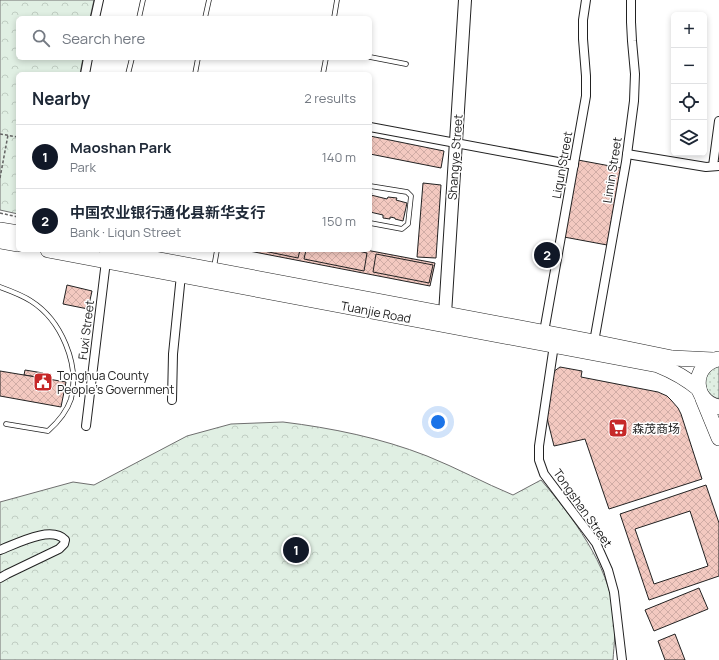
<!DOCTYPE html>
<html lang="en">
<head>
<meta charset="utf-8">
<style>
  body { margin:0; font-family:Manrope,"Noto Sans SC",sans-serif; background:#f2f2f3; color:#1f2937 }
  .controls { position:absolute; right:12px; top:12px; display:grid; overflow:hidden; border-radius:6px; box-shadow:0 2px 6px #0003 }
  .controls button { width:36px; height:36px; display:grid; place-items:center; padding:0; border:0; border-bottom:1px solid #e0e1e3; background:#fff; color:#1f2937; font:20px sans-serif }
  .you { position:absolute; left:438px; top:422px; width:14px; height:14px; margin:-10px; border:3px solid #fff; border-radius:50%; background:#1a73e8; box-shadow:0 0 0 6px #1a73e833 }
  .badge { display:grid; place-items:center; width:26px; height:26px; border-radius:50%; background:#111827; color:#fff; font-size:13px; font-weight:700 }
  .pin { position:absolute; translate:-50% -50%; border:2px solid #fff; box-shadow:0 1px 4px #0006 }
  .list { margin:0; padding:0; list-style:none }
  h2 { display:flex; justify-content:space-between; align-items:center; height:52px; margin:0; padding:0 16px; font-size:17px }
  h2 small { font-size:13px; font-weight:400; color:#747a83 }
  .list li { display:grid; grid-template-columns:26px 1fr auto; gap:12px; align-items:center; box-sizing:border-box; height:64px; padding:0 16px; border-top:1px solid #e0e1e3 }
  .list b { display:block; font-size:15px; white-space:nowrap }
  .list p { margin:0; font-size:13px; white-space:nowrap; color:#747a83 }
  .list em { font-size:13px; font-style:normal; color:#747a83 }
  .icon { flex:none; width:22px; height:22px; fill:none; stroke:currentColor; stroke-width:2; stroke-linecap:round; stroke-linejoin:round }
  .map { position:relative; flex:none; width:719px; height:660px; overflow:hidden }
  .search { position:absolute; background:#fff; box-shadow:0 2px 6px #0003; left:16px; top:16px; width:356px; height:44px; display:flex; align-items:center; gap:10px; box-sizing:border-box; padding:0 14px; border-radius:6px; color:#747a83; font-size:15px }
  .panel { position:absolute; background:#fff; box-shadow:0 2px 6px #0003; left:16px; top:72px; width:356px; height:180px; border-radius:6px }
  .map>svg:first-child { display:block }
  .grass { fill:url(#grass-dots); stroke:#6f6f6f }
  .park { fill:url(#park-crowns); stroke:#6f6f6f }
  .building { fill:url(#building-cross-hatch); stroke:#222; fill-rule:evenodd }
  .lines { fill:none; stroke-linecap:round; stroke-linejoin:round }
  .lane-casing { stroke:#222; stroke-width:5.5 }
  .street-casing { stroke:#222; stroke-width:10 }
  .secondary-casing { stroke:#222; stroke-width:14 }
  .highway-casing { stroke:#222; stroke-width:16 }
  .path { stroke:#646464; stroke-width:1.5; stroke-dasharray:3 2; stroke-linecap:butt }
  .lane { stroke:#fff; stroke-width:4 }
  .street { stroke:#fff; stroke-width:8 }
  .secondary { stroke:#fff; stroke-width:12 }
  .highway { stroke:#fff; stroke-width:15 }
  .labels { text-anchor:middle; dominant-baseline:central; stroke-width:3; stroke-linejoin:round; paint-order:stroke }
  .street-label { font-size:12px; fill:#222; stroke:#fff }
  .poi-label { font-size:12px; fill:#222; stroke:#fff; text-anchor:start }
</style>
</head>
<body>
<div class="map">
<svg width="719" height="660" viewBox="0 0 719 660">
  <defs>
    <pattern id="grass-dots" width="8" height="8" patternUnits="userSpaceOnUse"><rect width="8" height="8" fill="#e0efe3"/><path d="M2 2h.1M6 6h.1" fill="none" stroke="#c0cdc2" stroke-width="1.8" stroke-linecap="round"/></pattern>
    <pattern id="park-crowns" width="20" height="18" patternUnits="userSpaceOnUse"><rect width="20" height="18" fill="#e0efe3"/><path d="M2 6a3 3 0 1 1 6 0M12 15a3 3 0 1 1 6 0" fill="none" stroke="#c0cdc2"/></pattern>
    <pattern id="building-cross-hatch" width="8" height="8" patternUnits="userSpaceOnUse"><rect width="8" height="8" fill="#f3c9c0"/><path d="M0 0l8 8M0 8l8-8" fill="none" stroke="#d0aca5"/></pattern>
  </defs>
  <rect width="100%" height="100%" fill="#fff"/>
  <path class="grass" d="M719 365V399C708 396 700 383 708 372 710 370 716 367 719 365Z"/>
  <g class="park">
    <path d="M0 0H94L90 18H18V58H83L80 74H18V214L0 210Z"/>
    <path d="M283 422C332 428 381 438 427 456 457 468 484 483 513 495L541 480C572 516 609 565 614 614 616 629 614 645 613 660H0V502L73 482 94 485 187 436 231 424Z"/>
  </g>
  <g class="building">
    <path d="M370 136 444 151 441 168 370 154Z"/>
    <path d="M578 160 621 168 607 245 564 237Z"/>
    <path d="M423 183 441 185 436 258 417 257Z"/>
    <path d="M370 192 372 193 371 195 387 199 388 197 397 198 396 200 407 203 403 221 395 219V218L390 217V219L383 218V215L370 212Z"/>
    <path d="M244 250H366L435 263 430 286Z"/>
    <path d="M259 250H300L298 258Z"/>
    <path d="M306 250H354L367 253 364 271 304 259Z"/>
    <path d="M376 254 433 265 429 283 373 272Z"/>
    <path d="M67 285 92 291 88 309 63 304Z"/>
    <path d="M560 367 582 371 581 377 658 392 667 396 671 400 678 408 681 414 702 479 609 509 585 439 554 446 547 418 553 372Z"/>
    <path d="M25 370 43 373 42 378 24 375Z"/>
    <path d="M0 371 66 382 61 407 0 396Z"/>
    <path d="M706 485 719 523V576L649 600 620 514ZM690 511 708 566 654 584 635 529Z"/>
    <path d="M699 588 708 609 654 631 645 610Z"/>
    <path d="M675 634 685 660H665L658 641Z"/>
  </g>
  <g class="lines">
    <g class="lane-casing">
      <g id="lane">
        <path d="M139 18 143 0"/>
        <path d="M205 18 209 0"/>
        <path d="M334 18 337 0"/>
        <path d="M370 57 406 64"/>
        <path d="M128 74 132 58"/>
        <path d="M195 74 198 58"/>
        <path d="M323 74 326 58"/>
        <path d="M370 186 407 192 411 196 408 224 402 229 370 223"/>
        <path d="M214 267 217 250"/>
        <path d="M0 287C11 291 22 295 31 301 61 320 80 364 71 399 67 411 57 423 48 431L6 424"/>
      </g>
    </g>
    <g class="street-casing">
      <g id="street">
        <path d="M95 18 99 0"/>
        <path d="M85 74 88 58"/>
        <path d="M370 127 574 165"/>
        <path d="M627 154 706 167 719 166"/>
        <path d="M713 166 719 121"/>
        <path d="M544 332 586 96V76L583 39V20L586 0"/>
        <path d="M594 342 626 162 634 101 635 74 632 41 631 22V0"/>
        <path d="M554 345 539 446V460L544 474 596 543 608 570 614 592 622 660"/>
        <path d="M172 400 173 354 181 275"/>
        <path d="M86 426 106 261"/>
        <path d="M0 550C16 544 51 525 65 540L64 544 59 549 7 574 0 578"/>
      </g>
    </g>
    <g class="secondary-casing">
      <path id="secondary" d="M445 314 465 0"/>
    </g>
    <g class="highway-casing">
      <g id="highway">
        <path d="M0 230 18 233"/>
        <path d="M0 241 18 244"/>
        <path d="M48 250 658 365C673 371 686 378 699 389"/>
        <path d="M107 250 594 342 672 358 713 360"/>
        <path d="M718 359C691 365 692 402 719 407"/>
        <path d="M703 399 719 438"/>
      </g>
    </g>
    <g class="path">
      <path d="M0 134 18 137"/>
      <path d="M0 178 8 135"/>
      <path d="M0 213 18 217"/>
    </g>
    <use href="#lane" class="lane"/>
    <use href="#street" class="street"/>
    <use href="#secondary" class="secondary"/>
    <use href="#highway" class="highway"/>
  </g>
  <defs>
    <g id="civic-square" transform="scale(1)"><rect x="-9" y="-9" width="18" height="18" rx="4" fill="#c62828" stroke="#fff"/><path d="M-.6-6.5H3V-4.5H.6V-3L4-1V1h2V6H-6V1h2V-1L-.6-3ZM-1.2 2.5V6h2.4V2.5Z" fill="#fff"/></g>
    <g id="supermarket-square" transform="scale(1)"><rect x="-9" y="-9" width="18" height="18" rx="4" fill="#c62828" stroke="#fff"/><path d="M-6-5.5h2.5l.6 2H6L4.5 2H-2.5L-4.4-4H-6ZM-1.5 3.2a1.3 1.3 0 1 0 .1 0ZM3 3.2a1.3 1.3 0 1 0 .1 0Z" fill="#fff"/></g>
  </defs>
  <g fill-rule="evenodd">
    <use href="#civic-square" x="43" y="382"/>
    <use href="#supermarket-square" x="618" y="428"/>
  </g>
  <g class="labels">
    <g class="street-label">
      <text transform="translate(455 157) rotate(-86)">Shangye Street</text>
      <text transform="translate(562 165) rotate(-80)">Liqun Street</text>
      <text transform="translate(612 170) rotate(-81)">Limin Street</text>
      <text transform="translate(376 312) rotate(11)">Tuanjie Road</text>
      <text transform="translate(86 330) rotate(-83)">Fuxi Street</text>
      <text transform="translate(583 508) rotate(55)">Tongshan Street</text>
    </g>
    <g class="poi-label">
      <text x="57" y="375">Tonghua County<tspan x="57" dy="14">People's Government</tspan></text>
      <text x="632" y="428">森茂商场</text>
    </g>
  </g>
</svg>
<div class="controls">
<button>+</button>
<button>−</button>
<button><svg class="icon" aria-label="locate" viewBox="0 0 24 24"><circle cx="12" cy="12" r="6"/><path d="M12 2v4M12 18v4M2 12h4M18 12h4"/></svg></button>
<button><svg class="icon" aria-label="layers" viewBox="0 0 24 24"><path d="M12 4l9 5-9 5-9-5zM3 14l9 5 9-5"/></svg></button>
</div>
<div class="you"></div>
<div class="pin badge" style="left:296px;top:550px">1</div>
<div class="pin badge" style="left:547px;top:255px">2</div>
<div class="search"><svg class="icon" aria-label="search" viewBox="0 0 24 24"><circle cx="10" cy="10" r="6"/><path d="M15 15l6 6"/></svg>Search here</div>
<section class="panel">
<h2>Nearby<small>2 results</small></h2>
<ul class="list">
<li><span class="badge">1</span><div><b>Maoshan Park</b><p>Park</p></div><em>140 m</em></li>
<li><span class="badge">2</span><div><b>中国农业银行通化县新华支行</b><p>Bank · Liqun Street</p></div><em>150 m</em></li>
</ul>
</section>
</div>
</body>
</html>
